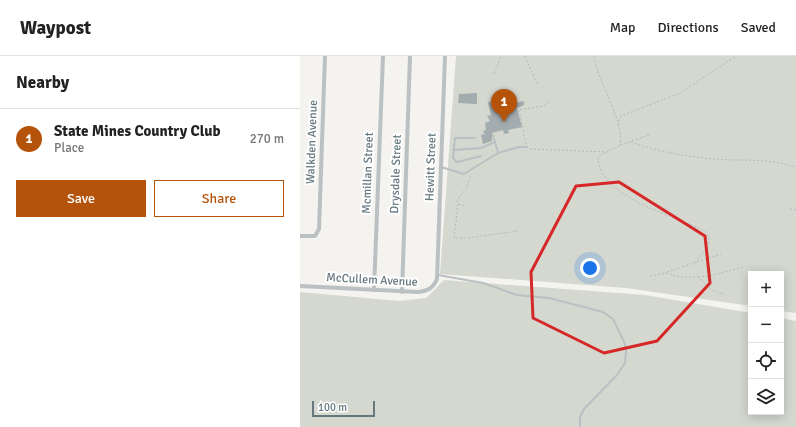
<!DOCTYPE html>
<html lang="en">
<head>
<meta charset="utf-8">
<style>
  body { margin:0; font-family:Signika,sans-serif; background:#f2f2f2; color:#222 }
  .controls { position:absolute; right:12px; bottom:12px; display:grid; overflow:hidden; border-radius:0px; box-shadow:0 2px 10px #0003 }
  .controls button { width:36px; height:36px; display:grid; place-items:center; padding:0; border:0; border-bottom:1px solid #e0e0e0; background:#fff; color:#222; font:20px sans-serif }
  .scale { position:absolute; left:12px; bottom:10px; width:63px; box-sizing:border-box; padding-left:4px; border:2px solid #65787f; border-top:0; font-size:11px; line-height:14px; white-space:nowrap; color:#65787f; -webkit-text-stroke:3px #fff; paint-order:stroke }
  .you { position:absolute; left:290px; top:212px; width:14px; height:14px; margin:-10px; border:3px solid #fff; border-radius:50%; background:#1a73e8; box-shadow:0 0 0 6px #1a73e833 }
  .badge { display:grid; place-items:center; width:26px; height:26px; border-radius:50%; background:#b45309; color:#fff; font-size:13px; font-weight:700 }
  .pin { position:absolute; translate:-50% -33px; filter:drop-shadow(0 1px 2px #0008) }
  .pin::after { content:''; position:absolute; top:21px; width:14px; height:12px; background:inherit; clip-path:polygon(0 0,100% 0,50% 100%) }
  .list { margin:0; padding:0; list-style:none }
  h2 { display:flex; justify-content:space-between; align-items:center; height:52px; margin:0; padding:0 16px; font-size:17px }
  h2 small { font-size:13px; font-weight:400; color:#767676 }
  .list li { display:grid; grid-template-columns:26px 1fr auto; gap:12px; align-items:center; box-sizing:border-box; height:60px; padding:0 16px; border-top:1px solid #e0e0e0 }
  .list b { display:block; font-size:15px; white-space:nowrap }
  .list p { margin:0; font-size:13px; white-space:nowrap; color:#767676 }
  .list em { font-size:13px; font-style:normal; color:#767676 }
  .actions { display:flex; gap:8px; padding:12px 16px }
  .actions a { flex:1; padding:9px 0; border:1px solid #b45309; border-radius:0px; text-align:center; font-size:14px; color:#b45309 }
  .actions .main { background:#b45309; color:#fff }
  .icon { flex:none; width:22px; height:22px; fill:none; stroke:currentColor; stroke-width:2; stroke-linecap:round; stroke-linejoin:round }
  .map { position:relative; flex:none; width:496px; height:371px; overflow:hidden }
  header { display:flex; align-items:center; gap:24px; box-sizing:border-box; height:56px; padding:0 20px; background:#fff; border-bottom:1px solid #e0e0e0 }
  header strong { font-size:19px }
  nav { display:flex; gap:22px; margin-inline-start:auto; font-size:14px }
  main { display:flex }
  aside { flex:1; background:#fff }
  .map>svg:first-child { display:block }
  .green { fill:#d4d8cf }
  .building { fill:#a3acaf }
  .lines { fill:none; stroke-linecap:round; stroke-linejoin:round }
  .path { stroke:#b5b9ba; stroke-width:1; stroke-dasharray:2 2; stroke-linecap:butt }
  .lane { stroke:#bbc0c2; stroke-width:2 }
  .street { stroke:#bbc0c2; stroke-width:4 }
  .marked { fill:none; stroke:#d62828; stroke-width:3; stroke-linejoin:round }
  .labels { text-anchor:middle; dominant-baseline:central; stroke-width:4; stroke-linejoin:round; paint-order:stroke }
  .street-label { font-size:12px; fill:#65787f; stroke:#fff }
</style>
</head>
<body>
<header>
<strong>Waypost</strong>
<nav><a>Map</a><a>Directions</a><a>Saved</a></nav>
</header>
<main>
<aside>
<h2>Nearby<small></small></h2>
<ul class="list">
<li><span class="badge">1</span><div><b>State Mines Country Club</b><p>Place</p></div><em>270 m</em></li>
</ul>
<div class="actions"><a class="main">Save</a><a>Share</a></div>
</aside>
<div class="map">
<svg width="496" height="371" viewBox="0 0 496 371">
  <rect width="100%" height="100%" fill="#f4f3f0"/>
  <g class="green">
    <path d="M156 0H496V257L481 255V218H451V250L326 232 140 218Z"/>
    <path d="M144 224 345 239 451 257V356H481V262L496 265V371H0V236L99 245 126 242Z"/>
  </g>
  <g class="building">
    <path d="M177 37V48L158 47 159 38Z"/>
    <path d="M202 43 203 47 206 46 207 49 224 45V49L217 52 222 71 208 74 209 77 204 78 203 74 192 77V85L183 88 181 79 185 78 183 75 186 74 185 67 190 65 187 60 191 59 188 46Z"/>
  </g>
  <g class="lines">
    <g class="path">
      <path d="M225 0 237 28"/>
      <path d="M294 0C297 25 325 66 320 89"/>
      <path d="M194 18 201 0"/>
      <path d="M318 69 321 60 380 37 436 0"/>
      <path d="M349 79 323 88 301 99 298 101C299 142 376 160 405 175L409 181V189L395 207"/>
      <path d="M331 86C362 97 399 103 432 104 457 104 471 104 496 111"/>
      <path d="M226 88 219 54 243 50 250 44"/>
      <path d="M230 93 307 96"/>
      <path d="M158 148 154 182H167L218 175"/>
      <path d="M164 150 158 148 157 145 167 131 171 118"/>
      <path d="M490 153 496 154"/>
      <path d="M367 216 421 198"/>
      <path d="M350 220 366 217 381 221H398L413 235 424 238"/>
      <path d="M398 221 410 220 443 211"/>
    </g>
    <g class="lane">
      <path d="M193 79 198 97"/>
      <path d="M175 82H155L153 102 157 106 181 100"/>
      <path d="M153 94 181 92 195 86"/>
      <path d="M141 111 164 118 198 97 219 91H227"/>
      <path d="M138 219 183 227 217 239 249 242 303 256 313 263 325 288 326 295 325 307 317 319 284 353 280 361V371"/>
    </g>
    <g class="street">
      <path d="M0 180H15L19 173 25 0"/>
      <path d="M0 230 118 236C128 235 133 232 137 223L145 0"/>
      <path d="M74 234 83 0"/>
      <path d="M102 236 110 0"/>
    </g>
  </g>
  <path class="marked" d="M319 126 405 180 410 227 357 285 304 297 233 262 231 216 276 130Z"/>
  <g class="labels">
    <g class="street-label">
      <text transform="translate(12 86) rotate(-88)">Walkden Avenue</text>
      <text transform="translate(131 111) rotate(-88)">Hewitt Street</text>
      <text transform="translate(68 117) rotate(-88)">Mcmillan Street</text>
      <text transform="translate(96 118) rotate(-88)">Drysdale Street</text>
      <text transform="translate(72 224) rotate(3)">McCullem Avenue</text>
    </g>
  </g>
</svg>
<div class="controls">
<button>+</button>
<button>−</button>
<button><svg class="icon" aria-label="locate" viewBox="0 0 24 24"><circle cx="12" cy="12" r="6"/><path d="M12 2v4M12 18v4M2 12h4M18 12h4"/></svg></button>
<button><svg class="icon" aria-label="layers" viewBox="0 0 24 24"><path d="M12 4l9 5-9 5-9-5zM3 14l9 5 9-5"/></svg></button>
</div>
<div class="scale">100 m</div>
<div class="you"></div>
<div class="pin badge" style="left:204px;top:66px">1</div>
</div>
</main>
</body>
</html>
